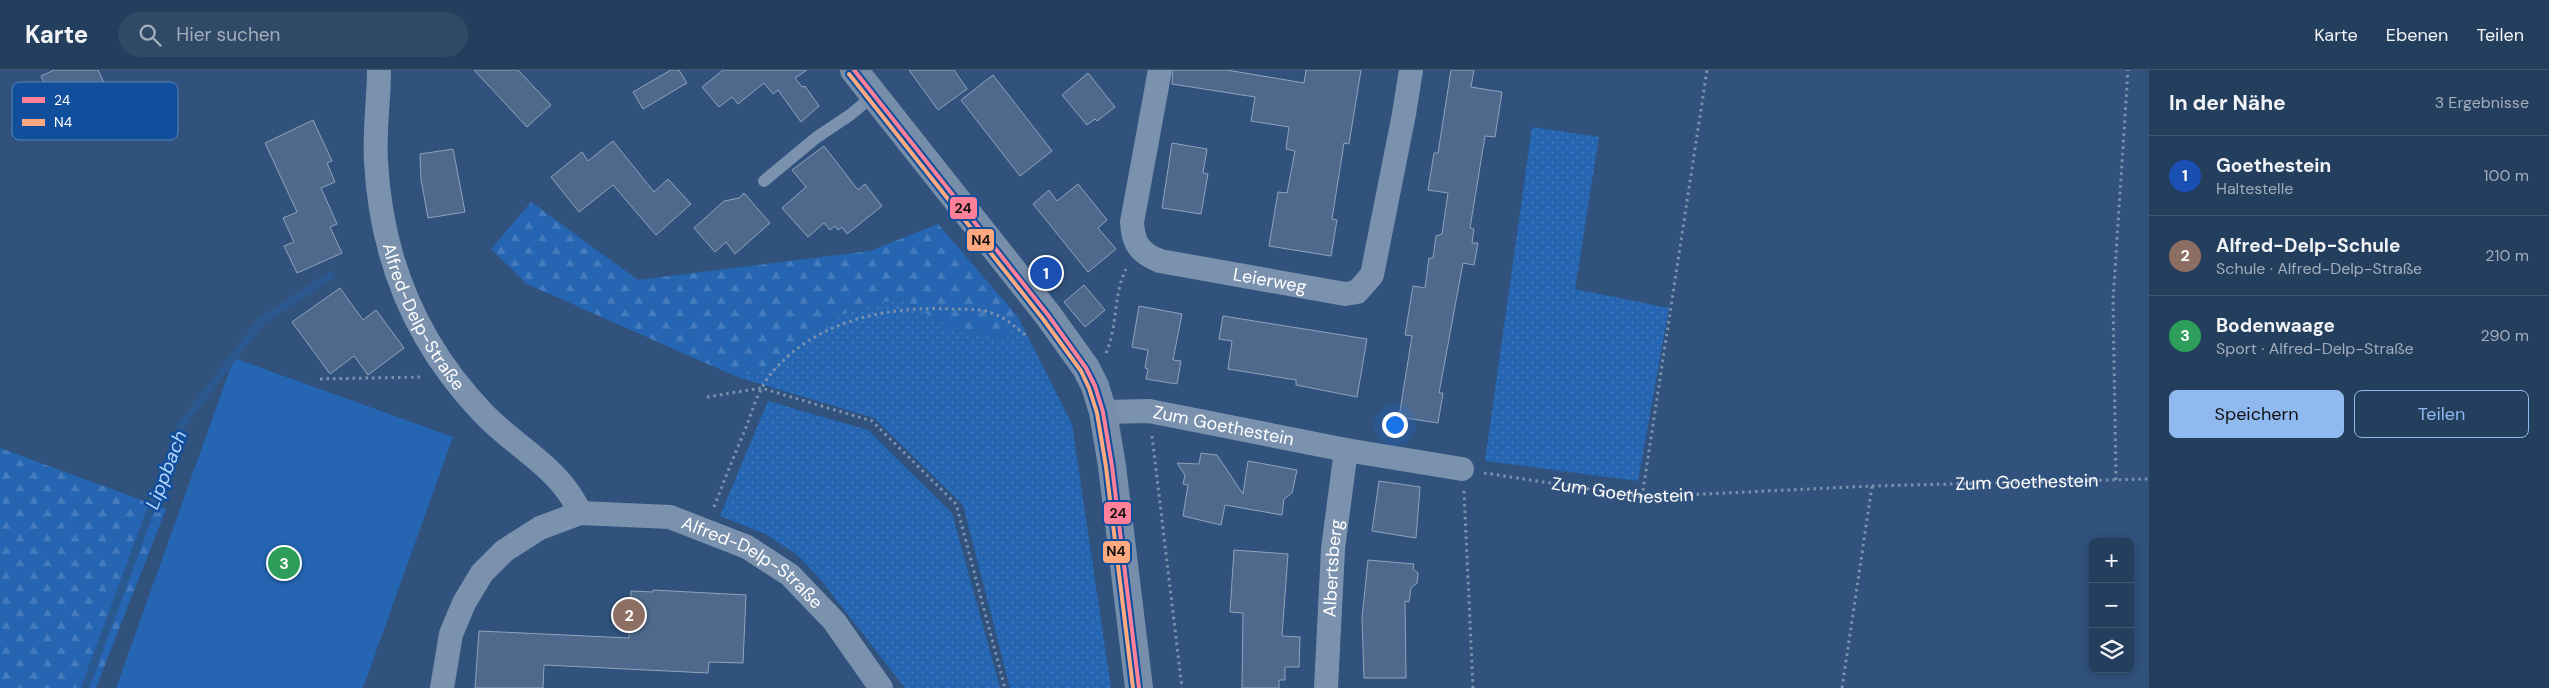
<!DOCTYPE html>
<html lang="de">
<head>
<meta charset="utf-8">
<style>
  body { margin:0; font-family:"DM Sans",sans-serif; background:#304966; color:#f1f3f6 }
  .controls { position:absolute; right:15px; bottom:15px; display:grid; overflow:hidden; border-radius:8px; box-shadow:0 2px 12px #0003 }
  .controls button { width:45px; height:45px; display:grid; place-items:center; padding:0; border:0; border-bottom:1px solid #415772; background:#243e5d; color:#f1f3f6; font:25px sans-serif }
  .you { position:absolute; left:1394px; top:354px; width:18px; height:18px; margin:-12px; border:4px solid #fff; border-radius:50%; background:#1a73e8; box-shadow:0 0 0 8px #1a73e833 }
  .badge { display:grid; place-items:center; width:32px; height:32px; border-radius:50%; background:#90b9f0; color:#fff; font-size:16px; font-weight:700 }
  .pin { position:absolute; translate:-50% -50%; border:2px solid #fff; box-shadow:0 1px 5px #0006 }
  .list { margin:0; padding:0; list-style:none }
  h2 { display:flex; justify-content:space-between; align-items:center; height:65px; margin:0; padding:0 20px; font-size:21px }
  h2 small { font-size:16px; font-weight:400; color:#a3aebc }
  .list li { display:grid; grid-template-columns:32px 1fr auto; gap:15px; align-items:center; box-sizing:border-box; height:80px; padding:0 20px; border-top:1px solid #415772 }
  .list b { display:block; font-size:19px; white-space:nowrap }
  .list p { margin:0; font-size:16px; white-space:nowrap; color:#a3aebc }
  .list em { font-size:16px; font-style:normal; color:#a3aebc }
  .actions { display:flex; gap:10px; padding:15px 20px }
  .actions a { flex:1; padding:11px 0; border:1px solid #90b9f0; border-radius:8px; text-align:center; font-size:18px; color:#90b9f0 }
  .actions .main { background:#90b9f0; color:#111 }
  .icon { flex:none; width:28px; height:28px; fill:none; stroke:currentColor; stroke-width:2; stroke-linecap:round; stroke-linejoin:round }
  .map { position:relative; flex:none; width:2149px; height:618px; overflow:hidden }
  header { display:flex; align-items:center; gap:30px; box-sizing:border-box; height:70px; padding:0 25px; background:#243e5d; border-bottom:1px solid #415772 }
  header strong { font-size:24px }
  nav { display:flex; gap:28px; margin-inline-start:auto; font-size:18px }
  .search { width:350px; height:45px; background:#304966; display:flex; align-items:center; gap:12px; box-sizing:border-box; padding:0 18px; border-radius:28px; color:#a3aebc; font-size:19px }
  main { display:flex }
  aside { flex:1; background:#243e5d }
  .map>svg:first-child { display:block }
  .green { fill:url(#green-dots) }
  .forest { fill:url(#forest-firs) }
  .pitch { fill:#2565b2 }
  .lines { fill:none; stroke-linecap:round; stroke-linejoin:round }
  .stream { stroke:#2c5890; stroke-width:8 }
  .building { fill:#4e698b; stroke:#90a3bb }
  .path { stroke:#7b92ae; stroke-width:3; stroke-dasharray:2.5 4; stroke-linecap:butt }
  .service { stroke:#7b92ae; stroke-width:12 }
  .minor { stroke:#7b92ae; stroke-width:24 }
  .secondary { stroke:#768eaa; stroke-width:28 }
  .bus-1-casing { stroke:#114e9c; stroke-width:8 }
  .bus-2-casing { stroke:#114e9c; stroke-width:8 }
  .bus-1 { stroke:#ff8098; stroke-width:4 }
  .bus-2 { stroke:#ffa980; stroke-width:4 }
  .labels { text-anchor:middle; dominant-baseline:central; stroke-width:5; stroke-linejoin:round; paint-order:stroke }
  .street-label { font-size:18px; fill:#fff; stroke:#114e9c }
  .water-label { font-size:19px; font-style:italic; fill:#b2d4fb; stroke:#114e9c }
  .key { fill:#114e9c; stroke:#5883ba; stroke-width:1 }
  .key-label { font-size:14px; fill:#fff }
  .line-badge { stroke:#114e9c; stroke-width:2 }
  .pale-badge-label { font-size:14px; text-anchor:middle; font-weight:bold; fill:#111 }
</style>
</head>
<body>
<header>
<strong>Karte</strong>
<div class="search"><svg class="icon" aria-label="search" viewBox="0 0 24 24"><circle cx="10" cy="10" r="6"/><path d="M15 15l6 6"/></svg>Hier suchen</div>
<nav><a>Karte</a><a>Ebenen</a><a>Teilen</a></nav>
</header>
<main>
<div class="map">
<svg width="2149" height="618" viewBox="0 0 2149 618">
  <defs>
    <pattern id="green-dots" width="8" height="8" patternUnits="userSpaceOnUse" patternTransform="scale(1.25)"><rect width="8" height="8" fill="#2565b2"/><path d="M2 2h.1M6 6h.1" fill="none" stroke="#467cbe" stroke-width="1.8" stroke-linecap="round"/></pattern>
    <pattern id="forest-firs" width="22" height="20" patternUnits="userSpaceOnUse" patternTransform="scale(1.25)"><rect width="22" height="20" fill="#2565b2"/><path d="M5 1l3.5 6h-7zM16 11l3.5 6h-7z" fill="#467cbe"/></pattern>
  </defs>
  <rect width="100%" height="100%" fill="#30527c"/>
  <g class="green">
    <path d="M1532 57 1599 67 1575 219 1669 238 1638 411 1485 391Z"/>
    <path d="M904 230 952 260 1006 269 1018 247 1072 354 1111 618H1010L963 435 874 348 737 307 769 299 826 252 868 234Z"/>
    <path d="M768 331 868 360 952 443 1000 618H905L821 510 796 484 765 464 720 446Z"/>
  </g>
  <g class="forest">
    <path d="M531 132 638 210 870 181 938 154 1018 247 1006 269 952 260 904 230 868 234 826 252 769 299 737 307 527 214 491 179Z"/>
    <path d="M0 378 166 439 96 618H0Z"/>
  </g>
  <path class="pitch" d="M234 288 453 367 363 618H116Z"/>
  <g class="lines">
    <path class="stream" d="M85 618 182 355 260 252 331 205"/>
  </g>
  <g class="building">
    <path d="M54 0H98L112 30 63 53 41 6Z"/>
    <path d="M474 0H518L551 35 527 57Z"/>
    <path d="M671 0H679L687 13 643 39 633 22Z"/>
    <path d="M723 0H807L795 8 802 17 805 16 819 36 801 52 778 20 773 24 764 13 738 34 732 27 719 37 702 17Z"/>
    <path d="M909 0H954L967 19 938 40Z"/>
    <path d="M1173 0H1227L1304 13 1306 0H1361L1349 74 1344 73 1332 149 1337 150 1331 186 1269 176 1278 122 1287 123 1295 81 1286 79 1289 57 1251 51 1255 27 1172 14Z"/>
    <path d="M1451 0H1474L1471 17 1502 22 1495 67 1485 66 1470 158 1474 159 1472 173H1478L1474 195 1463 193 1439 323H1443L1438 353 1399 347 1412 266 1405 265 1413 216 1425 218 1429 188H1433L1436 166 1442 164 1448 123 1428 120 1434 83H1438Z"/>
    <path d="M1088 3 1115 37 1097 51 1095 49 1087 55 1062 25Z"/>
    <path d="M993 5 1052 81 1020 106 961 30Z"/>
    <path d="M313 50 332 91 327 93 335 112 321 118 337 154 330 157 342 183 297 203 284 176 294 172 283 148 297 142 265 73Z"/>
    <path d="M613 71 654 122 668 109 691 134 656 165 613 115 579 142 551 107 582 82 588 91Z"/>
    <path d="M1172 73 1207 79 1203 103 1208 104 1201 144 1162 138Z"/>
    <path d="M824 76 858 120 865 114 882 136 847 164 842 157 838 160 835 156 830 160 824 153 808 167 782 138 806 117 792 100Z"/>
    <path d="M453 79 465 142 428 148 421 109 420 84Z"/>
    <path d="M1078 114 1107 150 1098 158 1116 179 1088 202 1033 134 1049 120 1057 131Z"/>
    <path d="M744 123 770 153 735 184 726 172 715 182 694 158 724 131 739 128Z"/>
    <path d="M1084 215 1105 240 1085 257 1064 232Z"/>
    <path d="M340 218 363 250 376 240 404 278 368 305 354 286 330 304 292 252Z"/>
    <path d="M1139 236 1182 244 1173 290 1181 291 1177 314 1146 309 1148 299 1145 298 1148 280 1132 277Z"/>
    <path d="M1223 246 1367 269 1357 327 1296 315V310L1228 299 1232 271 1219 269Z"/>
    <path d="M1201 383 1217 385 1243 424 1248 391 1297 400 1292 423 1284 429 1282 445 1225 435 1221 455 1183 446 1188 415 1183 414 1185 405 1177 393 1199 394Z"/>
    <path d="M1379 411 1420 417 1416 468 1372 461Z"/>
    <path d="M1234 480 1288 484 1282 566 1300 567 1299 597H1285V610H1279V618H1242L1243 543 1230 542Z"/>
    <path d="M1368 490 1414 494 1413 499 1418 503 1417 513 1411 518 1409 532 1405 531 1406 608H1364L1362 548Z"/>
    <path d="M653 520 746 525 743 593 709 592 708 603 544 595 543 618H475L479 561 629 568 631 521 653 522Z"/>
  </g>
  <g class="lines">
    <g class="path">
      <path d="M1106 283C1118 256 1113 225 1126 199"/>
      <path d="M320 309 423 307"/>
      <path d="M707 327 761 318 872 351 956 434 1005 618"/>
      <path d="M1152 366 1182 618"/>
      <path id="s1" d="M1484 403 1642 427 1872 416 2149 409"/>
      <path d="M2116 410 2113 231 2128 0"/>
      <path d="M1464 421 1473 618"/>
      <path d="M1642 427 1707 0"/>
      <path d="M714 437C724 411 734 386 745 360 753 339 759 316 775 299 819 250 888 236 951 239 963 240 978 238 989 242 1003 246 1013 255 1024 264L1028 261"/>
      <path d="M1842 618 1872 416"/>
    </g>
    <path class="service" d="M764 111 817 67 850 45 874 25"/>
    <g class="minor">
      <path id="s2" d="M379 0C379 30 374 61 376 91 381 188 416 273 483 343 516 378 561 398 580 443"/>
      <path id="s3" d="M1160 0 1132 152C1133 174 1140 183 1160 191L1345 224 1357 222 1372 205 1404 44 1411 0"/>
      <path id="s4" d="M1103 342 1149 341 1346 380 1462 399"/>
      <path id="s5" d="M442 618 451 564 464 533 482 503 504 481 540 458 580 443 670 447 747 477 790 505 834 551 881 618"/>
      <path id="s6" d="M1326 618 1333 479 1346 380"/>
    </g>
    <path class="secondary" d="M854 0 1048 245 1086 298 1095 316 1103 342 1112 396 1139 618"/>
    <g class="bus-1-casing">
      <path id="bus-1" d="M854 0 1048 245 1086 298 1095 316 1103 342 1112 396 1139 618"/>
    </g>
    <g class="bus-2-casing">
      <path id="bus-2" d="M849 4 1043 249 1081 301 1089 318 1097 343 1106 397 1133 618"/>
    </g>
    <use href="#bus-1" class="bus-1"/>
    <use href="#bus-2" class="bus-2"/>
  </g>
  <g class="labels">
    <g class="street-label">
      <text stroke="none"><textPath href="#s3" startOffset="318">Leierweg</textPath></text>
      <text stroke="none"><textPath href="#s2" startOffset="256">Alfred-Delp-Straße</textPath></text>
      <text stroke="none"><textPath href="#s4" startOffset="122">Zum Goethestein</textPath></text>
      <text stroke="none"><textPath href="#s1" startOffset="545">Zum Goethestein</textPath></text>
      <text stroke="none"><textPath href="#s1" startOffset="140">Zum Goethestein</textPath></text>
      <text stroke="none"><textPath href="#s5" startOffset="425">Alfred-Delp-Straße</textPath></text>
      <text stroke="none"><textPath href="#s6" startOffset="120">Albertsberg</textPath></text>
    </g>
    <g class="water-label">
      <text transform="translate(166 400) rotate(-69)">Lippbach</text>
    </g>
  </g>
  <rect x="12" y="12" width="166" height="58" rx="8" class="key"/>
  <rect x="22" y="27" width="23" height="6" fill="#ff8098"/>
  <rect x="22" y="49" width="23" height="7" fill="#ffa980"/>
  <g class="key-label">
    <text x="54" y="35">24</text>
    <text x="54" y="57">N4</text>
  </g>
  <g class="line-badge">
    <rect x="949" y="126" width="29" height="24" rx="5" fill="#ff8098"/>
    <rect x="966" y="158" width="29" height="24" rx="5" fill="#ffa980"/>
    <rect x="1103" y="431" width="29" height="24" rx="5" fill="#ff8098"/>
    <rect x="1102" y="470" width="29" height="24" rx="5" fill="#ffa980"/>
  </g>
  <g class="pale-badge-label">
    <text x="963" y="143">24</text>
    <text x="981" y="175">N4</text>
    <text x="1118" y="448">24</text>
    <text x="1116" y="486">N4</text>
  </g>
</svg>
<div class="controls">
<button>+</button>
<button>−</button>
<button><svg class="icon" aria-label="layers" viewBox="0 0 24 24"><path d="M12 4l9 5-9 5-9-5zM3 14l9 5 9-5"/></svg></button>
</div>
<div class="you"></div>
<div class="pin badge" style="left:1046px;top:203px;background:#1a4fb4">1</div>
<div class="pin badge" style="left:629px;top:545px;background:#8d6e63">2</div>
<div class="pin badge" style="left:284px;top:493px;background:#2e9e5b">3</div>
</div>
<aside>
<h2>In der Nähe<small>3 Ergebnisse</small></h2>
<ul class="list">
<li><span class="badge" style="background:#1a4fb4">1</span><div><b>Goethestein</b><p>Haltestelle</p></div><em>100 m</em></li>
<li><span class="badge" style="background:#8d6e63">2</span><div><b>Alfred-Delp-Schule</b><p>Schule · Alfred-Delp-Straße</p></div><em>210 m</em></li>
<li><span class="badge" style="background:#2e9e5b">3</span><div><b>Bodenwaage</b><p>Sport · Alfred-Delp-Straße</p></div><em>290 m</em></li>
</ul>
<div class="actions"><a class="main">Speichern</a><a>Teilen</a></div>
</aside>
</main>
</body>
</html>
